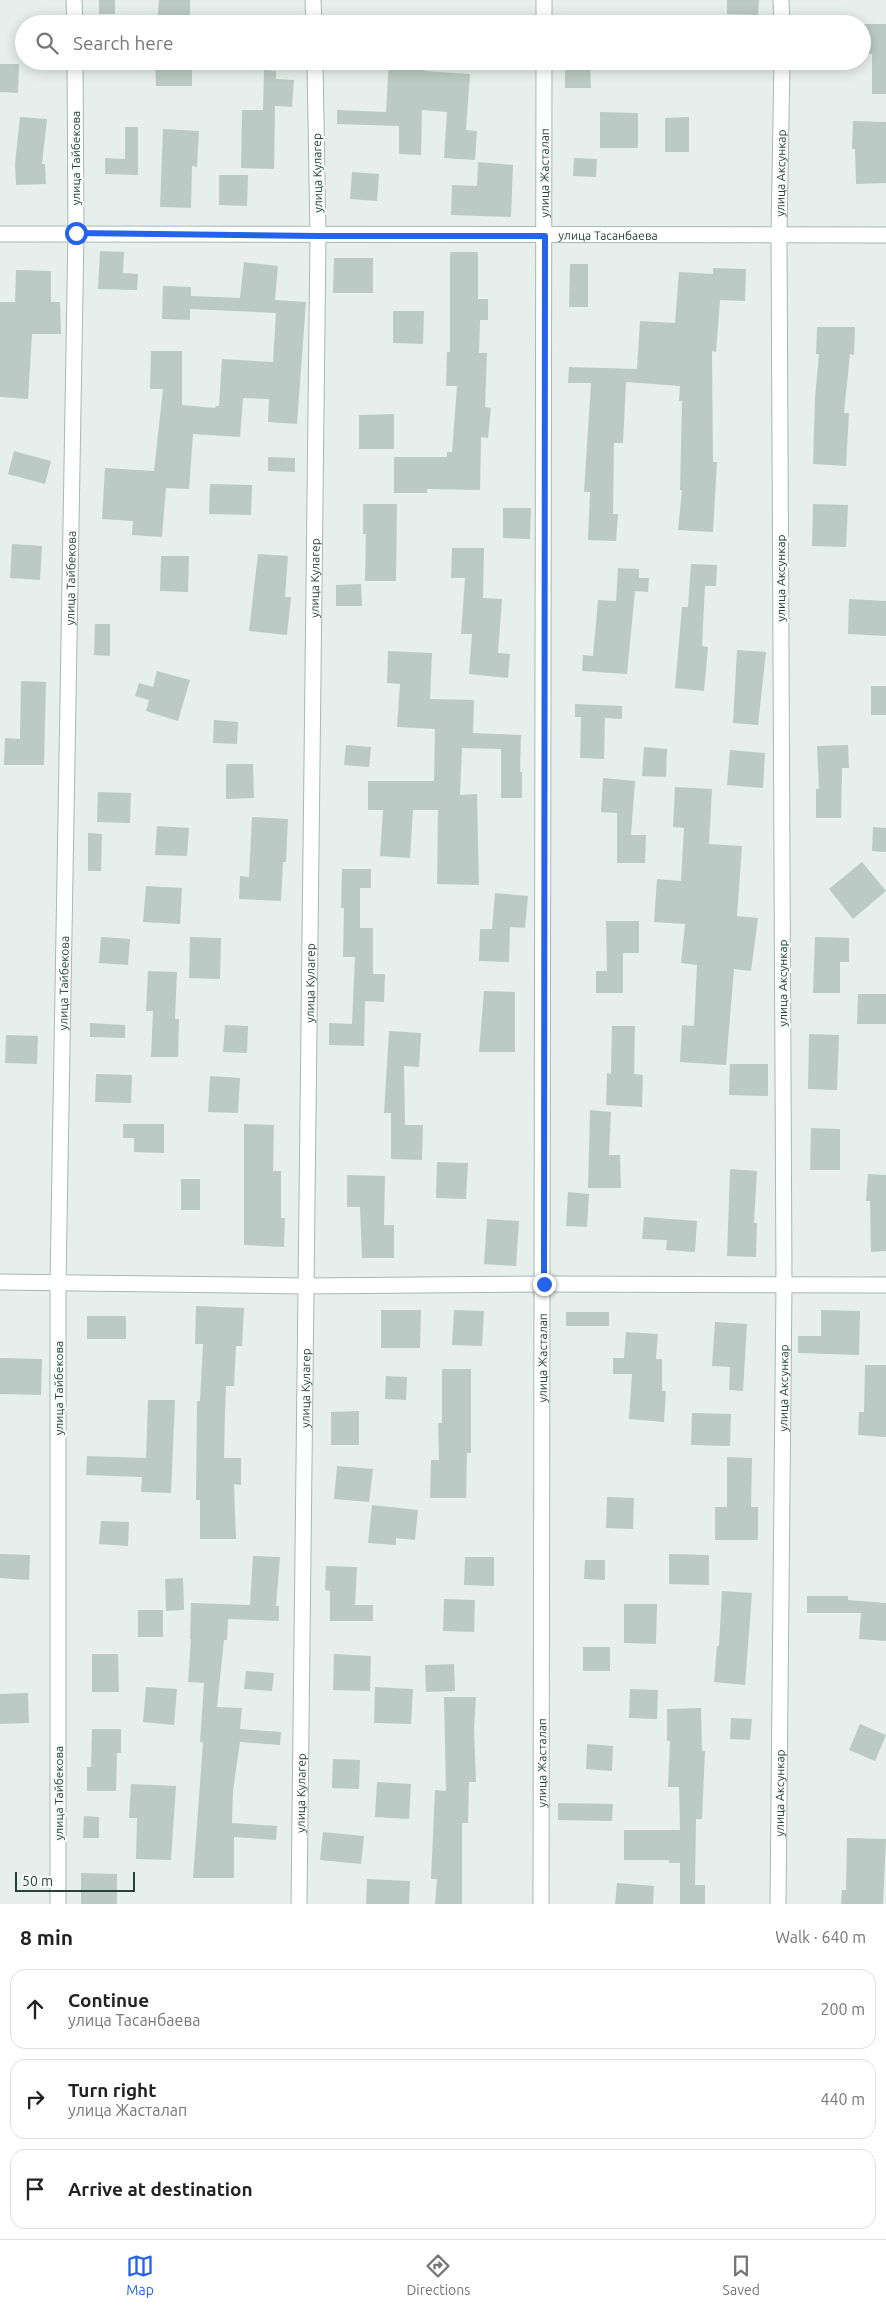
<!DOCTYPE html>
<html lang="en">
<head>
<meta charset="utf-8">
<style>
  body { margin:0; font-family:Ubuntu,sans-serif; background:#f2f2f2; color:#222 }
  .scale { position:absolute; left:15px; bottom:12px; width:120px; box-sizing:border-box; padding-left:5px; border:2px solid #24423a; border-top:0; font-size:14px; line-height:18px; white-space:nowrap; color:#24423a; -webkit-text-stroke:4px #f7fbf9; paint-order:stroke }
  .stop { position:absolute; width:15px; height:15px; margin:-11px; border:4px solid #2563eb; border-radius:50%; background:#fff }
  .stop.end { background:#2563eb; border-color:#fff; box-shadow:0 1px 5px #0008 }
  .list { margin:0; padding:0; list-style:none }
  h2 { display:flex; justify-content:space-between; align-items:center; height:65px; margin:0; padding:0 20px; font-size:21px }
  h2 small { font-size:16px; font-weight:400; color:#767676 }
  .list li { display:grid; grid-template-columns:32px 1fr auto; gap:15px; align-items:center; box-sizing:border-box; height:80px; margin:0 10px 10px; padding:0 10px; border:1px solid #e0e0e0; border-radius:15px }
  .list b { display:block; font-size:19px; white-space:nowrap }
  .list p { margin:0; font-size:16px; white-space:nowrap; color:#767676 }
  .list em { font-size:16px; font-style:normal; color:#767676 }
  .icon { flex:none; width:28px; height:28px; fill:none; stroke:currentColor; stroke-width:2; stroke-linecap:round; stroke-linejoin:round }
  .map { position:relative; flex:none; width:886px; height:1904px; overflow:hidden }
  .search { position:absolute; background:#fff; box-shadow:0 2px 12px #0003; left:15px; right:15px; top:15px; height:55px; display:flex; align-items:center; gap:12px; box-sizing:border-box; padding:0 18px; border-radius:28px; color:#767676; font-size:19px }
  .sheet { height:335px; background:#fff }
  nav { display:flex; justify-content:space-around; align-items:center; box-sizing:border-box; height:70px; border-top:1px solid #e0e0e0; background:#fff; font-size:14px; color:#767676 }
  nav a { display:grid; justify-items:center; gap:2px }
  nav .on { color:#2563eb }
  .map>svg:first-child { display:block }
  .building { fill:#bbcac4 }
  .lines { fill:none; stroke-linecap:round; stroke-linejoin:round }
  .minor-casing { stroke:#a8b8b2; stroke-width:17 }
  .minor { stroke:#fff; stroke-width:15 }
  .route { stroke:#2563eb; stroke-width:6 }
  .labels { text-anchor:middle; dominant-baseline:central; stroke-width:4.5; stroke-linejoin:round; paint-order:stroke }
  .street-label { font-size:12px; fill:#24423a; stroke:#f7fbf9 }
</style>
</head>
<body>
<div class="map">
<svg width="886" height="1904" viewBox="0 0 886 1904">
  <rect width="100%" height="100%" fill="#e6efeb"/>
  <g class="building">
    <rect x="99" y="0" width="16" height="14"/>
    <path d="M159 0H190V24H157Z"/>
    <path d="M727 0H759L758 15 727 14Z"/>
    <path d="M862 24H886V94H872V54H862Z"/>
    <path d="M155 61H192V86H156Z"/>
    <path d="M389 61H425V71L470 74 466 130 477 131 475 160 444 158 447 112 422 110 421 155 399 154V126L337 124V110L386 112Z"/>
    <path d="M0 64H19L18 93 0 92Z"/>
    <path d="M565 66H590L591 88H565Z"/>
    <path d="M264 70 276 71V79L294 80 292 107 275 106 274 169 241 168 242 110H263Z"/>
    <path d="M600 112 638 113V148H600Z"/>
    <path d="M20 117 47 119 42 164H45L46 184 16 185 15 164Z"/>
    <path d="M689 117V152H665V118Z"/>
    <path d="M853 121 886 122V183L856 184 855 149H852Z"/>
    <path d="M125 127H138V175L105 174V158L125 159Z"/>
    <path d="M163 129 199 131 197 167 192 166 191 208 160 207Z"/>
    <path d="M574 158 597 159 596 177 573 176Z"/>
    <path d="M478 162 513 165 511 217 451 215 452 185 477 186Z"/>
    <path d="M352 172 379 174 377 201 350 199Z"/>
    <path d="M219 175H248L247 206 219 205Z"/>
    <path d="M100 251 124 252 123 273 138 274 137 290 98 289Z"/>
    <path d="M450 252H478V299H488V320H480L479 353H487L485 407 491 408 488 438 481 437 480 490 427 489V493H394V457H447V452H452L457 386H446L447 352H450Z"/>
    <path d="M334 258H373V293H333Z"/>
    <path d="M244 262 278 266 275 300 306 302 297 424 268 422 269 399 243 398 240 437 193 434 189 489 166 488 162 537 132 535 133 521 102 519 105 468 154 471 163 389H150L151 351H182V405L215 408 216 406H219L222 359 273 362 276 313 190 309V320L162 319 163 286 191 287V296L240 298Z"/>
    <path d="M570 264H588V307H569Z"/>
    <path d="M713 268 746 269 745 301 720 300 716 352 712 351 713 462H717L713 532 678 530 682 490H680L682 401H679L680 386 626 382 623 443H614L613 514H618L616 541 588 540 590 492H584L591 383H568L569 367 637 369 640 321 675 323 679 272 713 274Z"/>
    <path d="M16 270 51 271V302H60L61 334H32L28 399 0 397V302H15Z"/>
    <path d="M393 311H424L423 344 393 343Z"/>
    <path d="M817 327H855L854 355 850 354 844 413H849L846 466 813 464 815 398 819 354H816Z"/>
    <path d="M394 414V449H359V415Z"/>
    <path d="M14 451 51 461 45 484 8 474Z"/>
    <path d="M268 457 295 458V472L268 471Z"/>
    <path d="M210 484 252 485 251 515 209 514Z"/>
    <path d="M363 504H397L396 581H365L366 534H363Z"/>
    <path d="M813 504 848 505 846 547 812 546Z"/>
    <path d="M503 508H531L530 539 503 538Z"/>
    <path d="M12 544 42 546 40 580 10 578Z"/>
    <path d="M452 548H484L483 598 502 599 498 653 510 654 508 678 469 674 472 634H461L465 578H451Z"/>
    <path d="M258 554 288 556 285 597H291L287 635 249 631Z"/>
    <path d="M161 556H189L188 592 160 591Z"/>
    <path d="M691 564 717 565 716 586H705L702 646 708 647 704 691 675 688 682 607H688Z"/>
    <path d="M618 568 639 569V578H649L648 592 635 591 627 674 582 671 583 655 593 656 598 600 616 601Z"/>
    <path d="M361 584 362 606H336V585Z"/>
    <path d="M849 599 886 601V636L848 634Z"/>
    <path d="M95 624H110V656L94 655Z"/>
    <path d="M737 650 766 652 758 725 733 723Z"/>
    <path d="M388 651 432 653 430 699 474 700 473 733 521 735 520 772H522V798H501V749L462 748 460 795 477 794 479 885 437 884 438 810H413L410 858 380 856 383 810H368V781H434L435 729 397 727 400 684 387 683Z"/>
    <path d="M157 671 190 680 178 721 146 711 149 700 135 696 139 683 153 687Z"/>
    <path d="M21 681 46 682 44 765H4L5 738 20 739Z"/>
    <rect x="871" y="686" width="15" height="29"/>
    <path d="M575 704 622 706V719L605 718 604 759 580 758 581 717H575Z"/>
    <path d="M214 720 238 722 237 744 213 743Z"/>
    <path d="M346 745 371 747 369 767 344 765Z"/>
    <path d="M848 745 849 768H842L841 818H816V789H819L817 746Z"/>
    <path d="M644 747 667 749 666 777 642 776Z"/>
    <path d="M730 750 765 753 763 788 727 785Z"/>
    <path d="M226 764H253L254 798 226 799Z"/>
    <path d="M603 778 635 781 631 835H646L645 863H617V813L601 812Z"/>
    <path d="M675 787 712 789 709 844 742 846 737 916 758 918 751 971 734 969 726 1065 680 1062 682 1025 694 1026 697 965 681 963 685 924 654 922 657 879 681 881 684 828 673 827Z"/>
    <path d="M98 792 131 793 130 823 97 822Z"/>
    <path d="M252 817 288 819 286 862H283L281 901 239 899 240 876 249 877Z"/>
    <path d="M157 826 189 828 187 856 155 855Z"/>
    <path d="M873 827 886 828V852L872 851Z"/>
    <path d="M88 833 102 834 101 871H88Z"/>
    <path d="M862 862 886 891 853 919 829 889Z"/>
    <path d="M342 869H371V888H360V928H373V974H385L384 1002 365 1001 364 1046 329 1045V1023L352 1024 355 957H343L344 908H341Z"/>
    <path d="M146 886 182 888 180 924 143 922Z"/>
    <path d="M495 893 528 896 525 928 510 927 509 962 479 961 480 929H492Z"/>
    <path d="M606 921H639V953H623V993H596V971H607Z"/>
    <path d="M101 937 130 939 128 965 99 963Z"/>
    <path d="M190 937 221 938 220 979 189 978Z"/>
    <path d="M815 937 849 938V962H840V993H813Z"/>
    <path d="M148 971 177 972 175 1019H179L178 1057H151L153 1011H146Z"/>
    <path d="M484 991 515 992V1052H479Z"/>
    <path d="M858 994H886V1024H857Z"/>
    <path d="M90 1023 125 1025V1038L90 1037Z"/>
    <path d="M225 1025 248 1026 247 1053 223 1052Z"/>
    <path d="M612 1026H635L634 1074 643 1075 642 1107 606 1105 607 1073 611 1074Z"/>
    <path d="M389 1031 421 1033 419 1067 404 1066 405 1125H423L422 1160 391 1159V1113H384Z"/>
    <path d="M809 1034 839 1035 837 1090 808 1089Z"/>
    <path d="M6 1035 38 1036 37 1064 5 1063Z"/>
    <path d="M730 1064H768V1096L729 1095Z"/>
    <path d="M96 1074 132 1075 131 1103 95 1102Z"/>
    <path d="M210 1076 240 1078 238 1113 208 1112Z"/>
    <path d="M590 1110 611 1112 609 1155H620L621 1188H588Z"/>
    <path d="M123 1124H164V1153L134 1152V1138H123Z"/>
    <path d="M244 1124 274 1125 273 1171H281V1218H285L284 1247 244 1245Z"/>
    <path d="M811 1128 840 1129V1170H810Z"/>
    <path d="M437 1162 468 1163 466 1199 436 1198Z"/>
    <path d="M730 1169 757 1171 754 1223H757L756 1257 727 1256Z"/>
    <path d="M868 1174 886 1175V1251L871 1252 870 1201H866Z"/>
    <path d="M347 1175 385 1176 384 1225H394V1258H362L360 1207H347Z"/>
    <rect x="181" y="1179" width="19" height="31"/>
    <path d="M568 1192 589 1194 587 1227 566 1226Z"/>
    <path d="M644 1217 697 1221 695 1252 666 1250 667 1240 642 1239Z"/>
    <path d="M487 1219 519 1221 516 1266 484 1264Z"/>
    <path d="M196 1306 244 1308 242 1346H236L234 1386H226L225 1414 224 1458H241V1485L234 1484 236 1539H200V1500H196L197 1401H200L203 1344H195Z"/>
    <path d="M381 1310H421L420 1348H381Z"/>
    <path d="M454 1310 484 1311 482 1346 452 1345Z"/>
    <path d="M821 1310 860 1311 859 1355 798 1353V1336H821Z"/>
    <rect x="566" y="1312" width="43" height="14"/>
    <rect x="87" y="1316" width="39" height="23"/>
    <path d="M715 1322 747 1324 743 1391 729 1390 730 1367 712 1366Z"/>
    <path d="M626 1332 658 1334 656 1359H662V1391H666L664 1422 629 1419 632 1374H613V1358H624Z"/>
    <path d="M0 1358 42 1359 41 1395 0 1394Z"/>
    <path d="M865 1365H886V1437L858 1435 859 1412H864Z"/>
    <path d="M442 1369H471V1453H467L466 1498H430L431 1460H439L438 1423H442Z"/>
    <path d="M386 1376 407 1377 406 1400 385 1399Z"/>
    <path d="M148 1400H175L171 1493 141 1492 142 1477 86 1475 87 1456 146 1458Z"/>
    <path d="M359 1411V1445H331V1412Z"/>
    <path d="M692 1413 731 1414 730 1446 691 1445Z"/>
    <path d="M727 1457 752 1458 751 1507H758V1540H715V1507H727Z"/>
    <path d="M337 1466 373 1469 369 1502 334 1499Z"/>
    <path d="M607 1497 634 1498 633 1529 606 1528Z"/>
    <path d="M372 1505 418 1510 415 1540 396 1538V1545L368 1543Z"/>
    <path d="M101 1521 129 1522 128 1546 99 1544Z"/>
    <path d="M0 1554 30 1555 29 1580 0 1578Z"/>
    <path d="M669 1554 709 1555V1585L669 1584Z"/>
    <path d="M253 1556 280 1557 276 1606H279V1621L228 1619 227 1640H224L217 1707 242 1708 240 1729 281 1732 280 1745 240 1742 233 1791 232 1823 277 1826 276 1840 234 1837V1878H193L203 1743 200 1742 204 1683 188 1682 191 1639H190L191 1603 250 1605Z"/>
    <path d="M465 1557H494V1586L464 1585Z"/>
    <path d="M585 1560H605V1580L584 1579Z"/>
    <path d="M326 1566 357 1567 355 1605H373V1621H330V1591L325 1590Z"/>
    <path d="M183 1578 184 1610 166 1611 165 1579Z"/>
    <path d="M722 1591 752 1593 745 1685 714 1682 717 1646H719Z"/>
    <path d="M807 1596H848V1600L886 1603V1641L859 1639 861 1613H807Z"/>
    <path d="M444 1599 475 1600 474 1632 443 1631Z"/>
    <path d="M624 1604H657L656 1644 624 1643Z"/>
    <rect x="138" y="1610" width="25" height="27"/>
    <rect x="583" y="1647" width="27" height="24"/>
    <path d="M92 1654H118L119 1692H92Z"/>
    <path d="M334 1654 371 1656 370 1691 333 1690Z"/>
    <path d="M454 1664 455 1691 426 1692 425 1665Z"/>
    <path d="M246 1671 274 1673 272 1691 244 1689Z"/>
    <path d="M146 1687 177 1689 174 1725 143 1722Z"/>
    <path d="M375 1687 413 1689 411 1724 374 1723Z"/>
    <path d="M630 1689 658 1690 657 1719 629 1718Z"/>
    <path d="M28 1693 29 1723 0 1724V1694Z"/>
    <path d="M444 1697H476L474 1729 476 1782H469L468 1823H462V1904H435L437 1879H431L435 1790 446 1791Z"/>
    <path d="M701 1708 702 1751H705L702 1819H696L695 1885H705V1904H680V1863H669V1860H624V1830H680L679 1787H668L670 1741H667V1709Z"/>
    <path d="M731 1718 752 1719 750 1740 730 1739Z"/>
    <path d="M860 1724 886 1735 875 1761 849 1750Z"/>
    <path d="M92 1729H121V1753H117L116 1791H87V1767H91Z"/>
    <path d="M587 1744 613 1746 612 1771 586 1769Z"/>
    <path d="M333 1759 360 1760 359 1789 332 1788Z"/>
    <path d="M377 1782 411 1784 409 1819 375 1817Z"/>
    <path d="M131 1784 176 1786 171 1860 136 1859 137 1818H129Z"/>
    <path d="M558 1803 613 1804 612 1821 558 1820Z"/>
    <path d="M84 1816 99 1817V1838H83Z"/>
    <path d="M323 1832 364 1836 361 1864 320 1860Z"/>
    <path d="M847 1838 886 1839 883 1904H841L842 1890H846Z"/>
    <path d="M81 1873 117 1874V1904H81Z"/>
    <path d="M367 1879 410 1881 409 1904H366Z"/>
    <path d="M617 1883 654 1886 653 1904H615Z"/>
  </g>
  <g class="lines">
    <g class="minor-casing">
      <g id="minor">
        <path d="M74 0 75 24"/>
        <path d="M313 0 314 24"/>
        <path d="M544 0V24"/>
        <path d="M781 0 782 24"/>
        <path id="s1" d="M0 234 886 235"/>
        <path d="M0 1282 304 1286 544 1284 886 1285"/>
        <path id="s2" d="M58 1904V1283L76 233 75 61"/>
        <path id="s3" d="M299 1904 318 236 315 61"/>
        <path id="s4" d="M541 1904 544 61"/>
        <path id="s5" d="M778 1904 784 1284 779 235 782 61"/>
      </g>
    </g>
    <use href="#minor" class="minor"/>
  </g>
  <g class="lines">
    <path class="route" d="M76 233 318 236H545L544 1284"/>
  </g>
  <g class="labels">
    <g class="street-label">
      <text transform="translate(75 158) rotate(-90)">улица Тайбекова</text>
      <text transform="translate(317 173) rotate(-91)">улица Кулагер</text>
      <text stroke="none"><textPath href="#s4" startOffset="1731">улица Жасталап</textPath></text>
      <text stroke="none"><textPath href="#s5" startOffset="1731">улица Аксункар</textPath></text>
      <text stroke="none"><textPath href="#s1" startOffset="608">улица Тасанбаева</textPath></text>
      <text stroke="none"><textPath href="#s2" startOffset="1326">улица Тайбекова</textPath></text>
      <text stroke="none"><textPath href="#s3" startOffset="1326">улица Кулагер</textPath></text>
      <text transform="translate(780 578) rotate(-90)">улица Аксункар</text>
      <text stroke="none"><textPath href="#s2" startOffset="921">улица Тайбекова</textPath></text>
      <text stroke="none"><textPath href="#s3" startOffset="921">улица Кулагер</textPath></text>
      <text transform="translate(782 983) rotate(-90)">улица Аксункар</text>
      <text stroke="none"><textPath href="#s4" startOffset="546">улица Жасталап</textPath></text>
      <text transform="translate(58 1388) rotate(-90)">улица Тайбекова</text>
      <text stroke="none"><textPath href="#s3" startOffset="516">улица Кулагер</textPath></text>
      <text stroke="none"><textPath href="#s5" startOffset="516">улица Аксункар</textPath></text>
      <text stroke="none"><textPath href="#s4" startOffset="141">улица Жасталап</textPath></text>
      <text transform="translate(58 1793) rotate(-90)">улица Тайбекова</text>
      <text stroke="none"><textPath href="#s3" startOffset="111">улица Кулагер</textPath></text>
      <text stroke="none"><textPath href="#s5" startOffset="111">улица Аксункар</textPath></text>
    </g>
  </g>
</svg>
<div class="scale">50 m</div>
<div class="stop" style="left:76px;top:233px"></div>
<div class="stop end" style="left:544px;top:1284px"></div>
<div class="search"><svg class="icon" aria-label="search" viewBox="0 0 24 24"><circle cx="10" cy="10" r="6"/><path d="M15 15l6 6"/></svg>Search here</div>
</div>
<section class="sheet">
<h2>8 min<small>Walk · 640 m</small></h2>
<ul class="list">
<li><svg class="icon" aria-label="ahead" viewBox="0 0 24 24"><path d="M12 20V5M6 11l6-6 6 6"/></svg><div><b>Continue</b><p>улица Тасанбаева</p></div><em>200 m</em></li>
<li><svg class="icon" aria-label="right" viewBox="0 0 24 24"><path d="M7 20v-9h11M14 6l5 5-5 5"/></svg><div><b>Turn right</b><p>улица Жасталап</p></div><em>440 m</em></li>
<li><svg class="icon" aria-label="arrive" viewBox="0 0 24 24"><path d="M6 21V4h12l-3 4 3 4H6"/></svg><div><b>Arrive at destination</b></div></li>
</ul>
</section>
<nav>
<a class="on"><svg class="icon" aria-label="map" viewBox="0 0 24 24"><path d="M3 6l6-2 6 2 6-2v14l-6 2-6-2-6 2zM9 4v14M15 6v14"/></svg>Map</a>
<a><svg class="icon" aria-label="directions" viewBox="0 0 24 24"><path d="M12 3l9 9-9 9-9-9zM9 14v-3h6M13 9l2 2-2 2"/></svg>Directions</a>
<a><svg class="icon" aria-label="saved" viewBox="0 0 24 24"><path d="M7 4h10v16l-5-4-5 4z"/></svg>Saved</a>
</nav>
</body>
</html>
